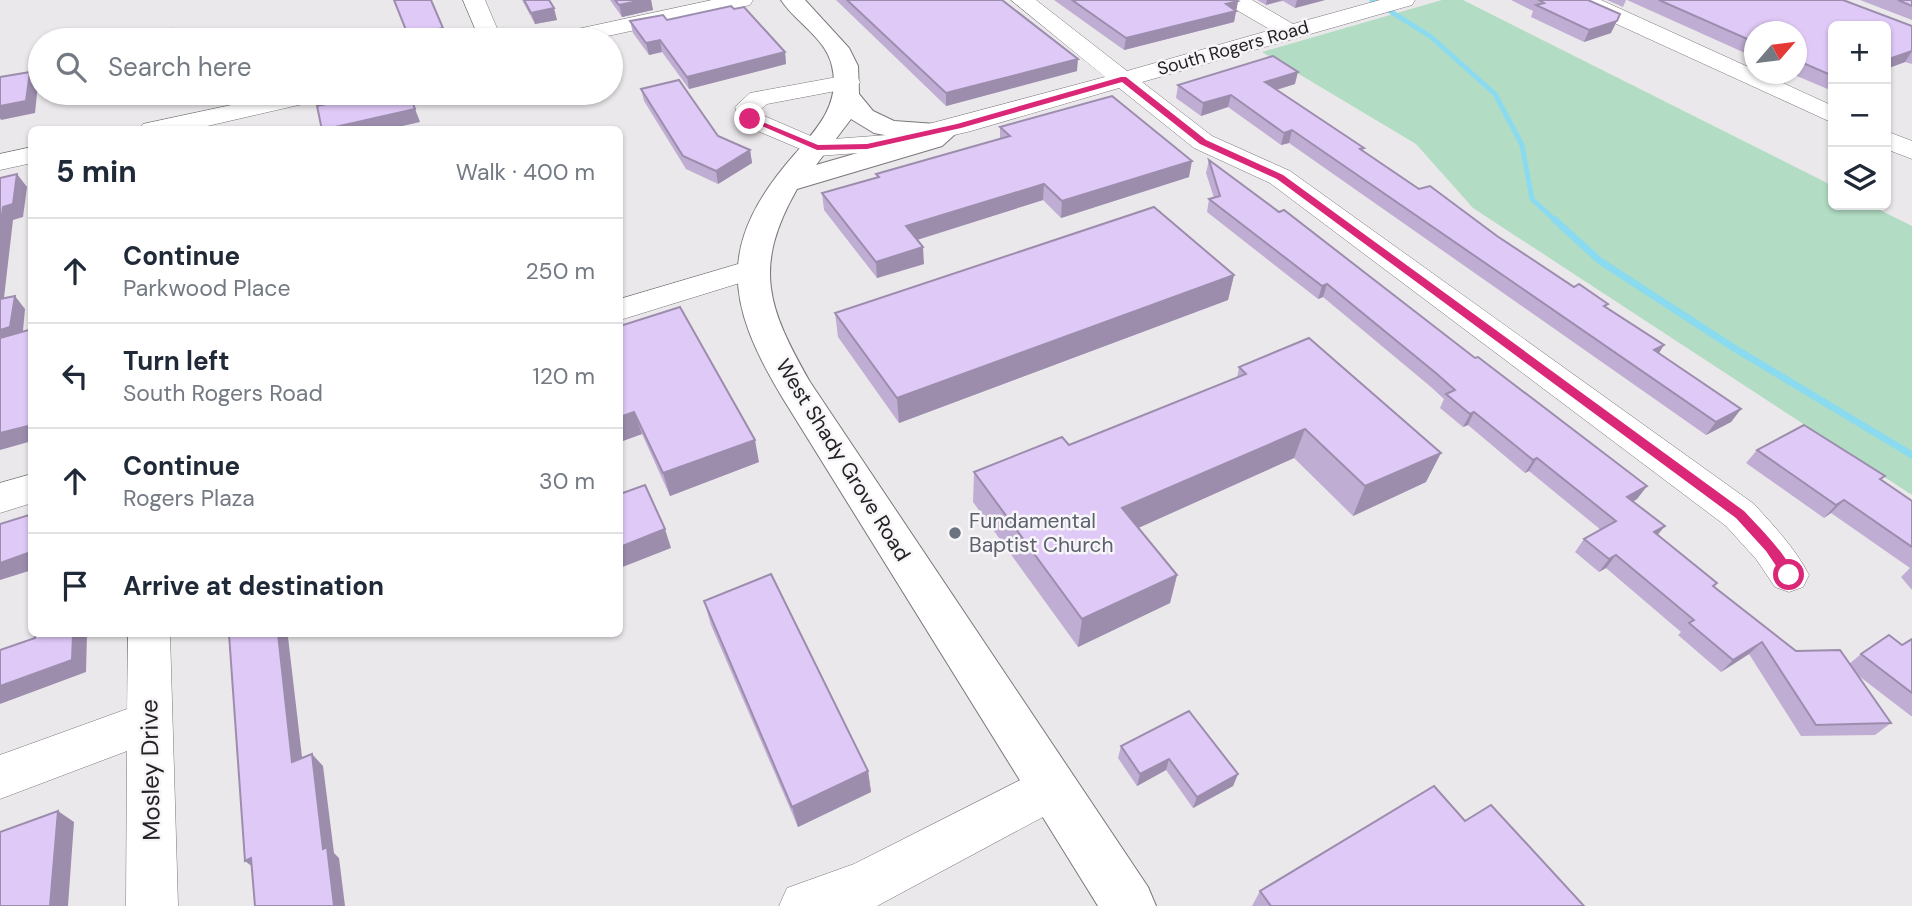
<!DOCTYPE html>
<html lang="en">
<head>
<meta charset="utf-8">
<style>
  body { margin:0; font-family:"DM Sans",sans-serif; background:#f2f2f3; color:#1f2937 }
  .controls { position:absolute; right:21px; top:21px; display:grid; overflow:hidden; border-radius:10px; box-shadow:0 2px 5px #0004 }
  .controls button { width:63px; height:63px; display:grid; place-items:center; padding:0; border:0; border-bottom:2px solid #e0e1e3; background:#fff; color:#1f2937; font:35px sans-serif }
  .compass { position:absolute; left:1744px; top:21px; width:63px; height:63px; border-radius:50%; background:#fff; box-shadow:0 2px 5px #0004; rotate:62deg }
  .stop { position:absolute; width:21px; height:21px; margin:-16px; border:5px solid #db2777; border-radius:50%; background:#fff }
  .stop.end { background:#db2777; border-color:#fff; box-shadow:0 2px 7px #0008 }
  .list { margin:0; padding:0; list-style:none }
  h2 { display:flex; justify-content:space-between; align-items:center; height:91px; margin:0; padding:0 28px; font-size:30px }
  h2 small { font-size:23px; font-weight:400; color:#747a83 }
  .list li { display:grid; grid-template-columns:46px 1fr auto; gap:21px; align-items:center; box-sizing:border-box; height:105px; padding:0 28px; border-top:2px solid #e0e1e3 }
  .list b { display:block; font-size:26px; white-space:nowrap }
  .list p { margin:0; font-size:23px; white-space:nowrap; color:#747a83 }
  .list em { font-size:23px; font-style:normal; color:#747a83 }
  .icon { flex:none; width:38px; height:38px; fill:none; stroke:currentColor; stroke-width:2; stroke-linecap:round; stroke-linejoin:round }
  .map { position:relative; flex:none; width:1912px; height:906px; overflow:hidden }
  .search { position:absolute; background:#fff; box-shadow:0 2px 5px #0004; left:28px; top:28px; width:595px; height:77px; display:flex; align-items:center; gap:18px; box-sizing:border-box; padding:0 24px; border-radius:38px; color:#747a83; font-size:26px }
  .panel { position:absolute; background:#fff; box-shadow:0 2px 5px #0004; left:28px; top:126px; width:595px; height:511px; border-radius:10px }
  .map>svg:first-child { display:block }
  .green { fill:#b2dcc3 }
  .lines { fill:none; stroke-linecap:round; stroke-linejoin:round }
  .stream-far1 { stroke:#8bdbf0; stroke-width:5 }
  .stream { stroke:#8bdbf0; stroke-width:7 }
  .minor-casing { stroke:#7a777a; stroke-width:1 }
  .major-casing { stroke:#7a777a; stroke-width:2 }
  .minor { fill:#fff; fill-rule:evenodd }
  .major { fill:#fff; fill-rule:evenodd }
  .wall { fill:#c0add4 }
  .shaded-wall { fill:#9c8dad }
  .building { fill:#dfc9f7; stroke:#9c8dad; stroke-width:2 }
  .route { fill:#db2777 }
  .worship-dot { fill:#6b7280; stroke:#f8f5f9; stroke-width:2.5 }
  .labels { text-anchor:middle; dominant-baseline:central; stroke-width:5; stroke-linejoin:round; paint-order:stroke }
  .far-street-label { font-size:18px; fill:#242324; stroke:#f8f5f9 }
  .street-label { font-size:21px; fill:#242324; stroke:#f8f5f9 }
  .worship-label { font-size:21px; fill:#5b616d; stroke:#f8f5f9; text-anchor:start }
  .near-street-label { font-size:24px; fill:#242324; stroke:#f8f5f9 }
</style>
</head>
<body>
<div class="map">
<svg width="1912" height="906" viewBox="0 0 1912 906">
  <rect width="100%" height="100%" fill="#ebe8eb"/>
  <path class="green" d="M1442 0H1463L1833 186V205H1870L1912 226V495L1473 208 1416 144 1262 52Z"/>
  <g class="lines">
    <path class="stream-far1" d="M1372 0 1430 36 1495 94 1522 145 1532 199 1557 222"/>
    <path class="stream" d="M1555 220 1600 261 1734 348 1912 455"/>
    <g class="minor-casing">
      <g id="minor">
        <path d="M463 0H485L502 40H480Z"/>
        <path d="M712 0H753L750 5 742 7 589 40H547L551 35 559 33Z"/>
        <path d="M1011 0H1036L1127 71 1271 30 1228 5 1225 0H1252L1293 24 1380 0H1415L1412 5 1142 82 1212 136 1290 171 1754 504C1774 526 1795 548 1809 575L1803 587 1789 592 1775 587 1756 559 1726 526 1270 183 1194 148 1119 88 971 131 887 151 817 156 741 124 735 107 750 93 848 75 857 77 860 82 857 87 767 104 761 109 762 115 820 140 887 135 1105 77Z"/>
        <path d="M1572 0H1601L1755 70V74H1763L1833 106V123L1575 5Z"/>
        <path d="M287 93H332L329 98 190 130H139L143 124Z"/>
        <path d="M1886 131 1912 141V159L1886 149Z"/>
        <path d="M32 147V163L0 170V154Z"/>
        <path d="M755 259 766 261 770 268 766 275 620 320V299Z"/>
        <path d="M32 474V503L0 513V483Z"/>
        <path d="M128 634H170L178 906H126L127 751 0 799V755L127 709Z"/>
        <path d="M1052 764 1069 771 1076 787 1069 803 877 906H779L787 888 854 864Z"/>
      </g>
    </g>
    <g class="major-casing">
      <path id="major" d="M781 0H805L849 48 858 66 859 94 873 111 894 121 936 124 948 120 958 122 962 128 942 146 797 189C752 268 768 308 810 382L1148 887 1156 906H1098L782 397C725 302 717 243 794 155 817 129 841 104 832 66 826 38 796 23 781 0ZM851 119 874 133 906 139 816 165Z"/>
    </g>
    <use href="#minor" class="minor"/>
    <use href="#major" class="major"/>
  </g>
  <g class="wall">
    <path d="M522 0H549L557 20 535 24Z"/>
    <path d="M610 0H651L653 10 622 17Z"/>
    <path d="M836 0H1002L1077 71 946 106Z"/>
    <path d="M1054 0H1236L1238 1 1234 22 1124 50Z"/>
    <path d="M1257 0H1325L1295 8 1283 1 1266 5Z"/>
    <path d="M1511 0H1588L1611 33 1584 42 1531 17 1533 11Z"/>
    <path d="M1607 0H1626L1623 7Z"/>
    <path d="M1627 0H1843L1912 26V64L1905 62 1886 69V26H1833V89L1830 90 1792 74H1796V32H1754V57Z"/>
    <path d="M1860 0H1912V20Z"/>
    <path d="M734 9 785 52 786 64 689 89 662 52 649 55 633 33 630 21 667 20Z"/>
    <path d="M1295 84 1277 90 1363 151 1419 189 1497 236 1664 345 1659 353 1741 409 1731 422 1706 435 1289 143 1281 145 1228 107 1201 116 1176 98 1178 85Z"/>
    <path d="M641 89 718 136 750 150 752 163 718 184 686 169 644 101Z"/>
    <path d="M1000 127 1189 177 1061 218 1043 200 917 240 924 264 877 278 824 210 822 193 877 177 876 174 1000 139Z"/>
    <path d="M1209 160 1647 486 1637 499 1633 502 1665 526 1657 535 1717 583 1714 587 1796 651 1849 664 1861 654 1902 645 1912 639V716H1911L1855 673 1891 723 1875 735 1801 736 1749 654 1721 672 1678 635 1681 632 1606 568 1599 572 1575 552 1584 539 1601 530 1529 471 1525 473 1468 425 1463 427 1440 408 1444 399 1431 387 1323 297 1318 299 1207 212 1209 199 1214 198 1206 173Z"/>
    <path d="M1234 275 1228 300 899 423 838 337 835 313Z"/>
    <path d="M680 307 759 462 670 496 642 434 620 442Z"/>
    <path d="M1239 367 1426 482 1353 516 1294 458 1138 528 1177 575 1170 603 1078 647 973 502 974 472 1069 445 1237 378Z"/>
    <path d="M1757 450 1885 476 1881 480 1912 501V590L1901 577 1910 568 1831 513 1824 518 1746 463Z"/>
    <path d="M704 601 868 771 871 792 798 827 711 625Z"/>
    <path d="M1121 746 1238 774 1233 786 1193 808 1166 770 1137 786 1118 758Z"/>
    <path d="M1465 821 1584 906H1252L1260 891Z"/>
  </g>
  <g class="shaded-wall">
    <path d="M643 0H651L653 10 622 17 619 5Z"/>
    <path d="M1267 0H1283L1266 5Z"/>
    <path d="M1297 0H1325L1295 8Z"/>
    <path d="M1238 1 1234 22 1124 50 1126 38Z"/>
    <path d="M554 8 557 20 535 24 531 13Z"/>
    <path d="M1617 21 1611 33 1584 42 1589 30Z"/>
    <path d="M443 28 447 40H410L408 35Z"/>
    <path d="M171 29 177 40H171Z"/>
    <path d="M660 40 662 52 649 55 646 43Z"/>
    <path d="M1912 51 1905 62 1886 69V60Z"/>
    <path d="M785 52 786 64 689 89 687 77Z"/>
    <path d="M1078 59 1077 71 946 106V93Z"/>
    <path d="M30 72 38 84 35 113 1 120 0 118V106Z"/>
    <path d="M1298 72 1295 84 1262 94 1265 82Z"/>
    <path d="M409 93 420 122 385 130H322Z"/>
    <path d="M1231 95 1228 107 1201 116 1203 103Z"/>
    <path d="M1292 130 1289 143 1281 145 1284 133Z"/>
    <path d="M750 150 752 163 718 184 716 171Z"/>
    <path d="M1192 161 1189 177 1061 218 1062 201Z"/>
    <path d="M17 174 27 187 23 217 13 220 2 315 0 312V229L3 207Z"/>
    <path d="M1044 184 1043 200 907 243 906 226Z"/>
    <path d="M923 247 924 264 877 278 876 262Z"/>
    <path d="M1234 275 1228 300 899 423 897 398Z"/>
    <path d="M1327 284 1323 297 1318 299 1322 286Z"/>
    <path d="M15 296 25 309 22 341 0 346V330Z"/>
    <path d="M1664 345 1655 359 1654 350Z"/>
    <path d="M1741 409 1731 422 1706 435 1716 422Z"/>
    <path d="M634 412 642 434 620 442V417Z"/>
    <path d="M1474 412 1468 425 1463 427 1470 414Z"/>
    <path d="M32 425V441L0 450V433Z"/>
    <path d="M1305 429 1294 458 1116 538 1122 508Z"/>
    <path d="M755 440 759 462 670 496 663 473Z"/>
    <path d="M1441 453 1426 482 1353 516 1365 486Z"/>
    <path d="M1537 458 1529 471 1525 473 1533 460Z"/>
    <path d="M1647 486 1637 499 1617 510 1627 497Z"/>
    <path d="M1844 500 1831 513 1824 518 1836 505Z"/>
    <path d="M1665 526 1654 539V532Z"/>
    <path d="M665 529 671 548 620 568V547Z"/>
    <path d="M28 553 32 556V570L0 580V563Z"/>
    <path d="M1616 555 1606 568 1599 572 1609 559Z"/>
    <path d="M1177 575 1170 603 1078 647 1082 619Z"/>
    <path d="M73 634H87L86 672 0 704V686Z"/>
    <path d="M278 634H296L288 637 304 774 292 762Z"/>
    <path d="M1762 642 1749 654 1721 672 1733 660Z"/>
    <path d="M312 754 323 766 334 853 339 858 345 906H334L323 849Z"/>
    <path d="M1169 759 1166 770 1137 786 1140 774Z"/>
    <path d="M868 771 871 792 798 827 792 807Z"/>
    <path d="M1238 774 1233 786 1193 808 1197 797Z"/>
    <path d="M58 811 74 822 68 906H50Z"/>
    <path d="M251 858 258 871 245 861Z"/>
  </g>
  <g class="building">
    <path d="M394 0H431L443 28 408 35Z"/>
    <path d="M524 0H549L554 8 531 13Z"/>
    <path d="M615 0H643L619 5Z"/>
    <path d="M847 0H1002L1078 59 946 93Z"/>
    <path d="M1072 0H1236L1238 1 1226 4 1236 11 1126 38Z"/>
    <path d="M1539 0H1588L1620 14 1617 21 1589 30 1536 5 1544 3Z"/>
    <path d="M1659 0H1843L1912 26V51L1886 60V26H1833V76L1796 60V32H1754V42Z"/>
    <path d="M1898 0H1912V6Z"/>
    <path d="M731 6 734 9 744 7 785 52 687 77 660 40 646 43 630 21 663 15 667 20Z"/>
    <path d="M171 29V40H146V33Z"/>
    <path d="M1273 56 1298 72 1265 82 1364 148 1360 149 1419 189 1430 186 1497 236 1574 287 1579 284 1608 304 1604 306 1664 345 1654 350 1741 409 1716 422 1292 130 1284 133 1231 95 1203 103 1178 85Z"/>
    <path d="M30 72 26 101 0 106V77Z"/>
    <path d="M679 80 718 136 750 150 716 171 683 156 641 89Z"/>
    <path d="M377 93H409L415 109 322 130 317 106Z"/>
    <path d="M1112 96 1192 161 1062 201 1044 184 906 226 923 247 876 262 822 193 879 177 876 174 1010 136 1000 127Z"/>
    <path d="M1209 160 1279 212 1284 210 1475 358 1478 357 1647 486 1627 497 1665 526 1654 532 1717 583 1713 586 1796 651 1840 650 1891 723 1816 725 1762 642 1733 660 1689 623 1694 620 1616 555 1609 559 1584 539 1616 521 1537 458 1533 460 1474 412 1470 414 1446 394 1455 390 1437 374 1327 284 1322 286 1209 199 1220 196Z"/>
    <path d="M17 174 13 204 3 207 0 229V178Z"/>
    <path d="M1154 207 1234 275 897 398 835 313Z"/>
    <path d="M15 296 10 327 0 330V299Z"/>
    <path d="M680 307 755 440 663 473 634 412 620 417V326Z"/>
    <path d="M32 329V425L0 433V338Z"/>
    <path d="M1309 338 1441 453 1365 486 1305 429 1122 508 1177 575 1082 619 974 472 1062 437 1069 445 1246 374 1239 367Z"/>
    <path d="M1804 425 1885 476 1880 479 1912 501V547L1844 500 1836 505 1757 450Z"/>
    <path d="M645 485 665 529 620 547V494Z"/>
    <path d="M32 514V563L27 564 28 553 0 563V524Z"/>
    <path d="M771 574 868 771 792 807 704 601Z"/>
    <path d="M35 634H73L72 660 0 686V650L35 638Z"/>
    <path d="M229 634H278L292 762 312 754 323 849 327 847 334 906H255L251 858 245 861Z"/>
    <path d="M1889 635 1902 645 1912 639V693L1861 654Z"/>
    <path d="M1189 711 1238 774 1197 797 1169 759 1140 774 1121 746Z"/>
    <path d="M1434 786 1465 821 1491 805 1584 906H1271L1260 891Z"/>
    <path d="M58 811 50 906H0V832Z"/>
  </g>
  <path class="route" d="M1121 77H1126L1206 140 1283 175 1744 511C1756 524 1797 564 1793 579H1785L1766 551 1736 518 1277 179 1200 144 1122 82 961 128 867 149 817 150 746 119 753 118 818 145 867 144 957 124Z"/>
  <circle class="worship-dot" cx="955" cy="533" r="7"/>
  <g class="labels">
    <g class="far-street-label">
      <text transform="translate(1233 48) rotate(-16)">South Rogers Road</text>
    </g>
    <g class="street-label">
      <text transform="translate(843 460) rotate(58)">West Shady Grove Road</text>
    </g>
    <g class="worship-label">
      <text x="969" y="521">Fundamental<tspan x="969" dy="24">Baptist Church</tspan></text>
    </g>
    <g class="near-street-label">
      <text transform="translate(150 770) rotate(-91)">Mosley Drive</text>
    </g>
  </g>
</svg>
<div class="controls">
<button>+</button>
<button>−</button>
<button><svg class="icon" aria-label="layers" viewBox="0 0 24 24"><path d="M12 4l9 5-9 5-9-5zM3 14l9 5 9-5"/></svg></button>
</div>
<svg class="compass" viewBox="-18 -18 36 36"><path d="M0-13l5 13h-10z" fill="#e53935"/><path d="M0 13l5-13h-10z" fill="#747a83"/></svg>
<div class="stop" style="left:1789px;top:575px"></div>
<div class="stop end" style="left:750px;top:119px"></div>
<div class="search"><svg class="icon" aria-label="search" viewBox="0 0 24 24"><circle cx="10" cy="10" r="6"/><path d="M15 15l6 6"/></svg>Search here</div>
<section class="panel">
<h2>5 min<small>Walk · 400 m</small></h2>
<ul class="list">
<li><svg class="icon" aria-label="ahead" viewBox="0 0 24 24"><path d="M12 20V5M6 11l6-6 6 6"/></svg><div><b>Continue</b><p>Parkwood Place</p></div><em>250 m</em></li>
<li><svg class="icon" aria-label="left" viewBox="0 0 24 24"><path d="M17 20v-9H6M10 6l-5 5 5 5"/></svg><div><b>Turn left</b><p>South Rogers Road</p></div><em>120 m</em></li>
<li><svg class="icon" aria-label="ahead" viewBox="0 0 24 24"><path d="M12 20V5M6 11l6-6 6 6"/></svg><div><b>Continue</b><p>Rogers Plaza</p></div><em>30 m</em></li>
<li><svg class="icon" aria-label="arrive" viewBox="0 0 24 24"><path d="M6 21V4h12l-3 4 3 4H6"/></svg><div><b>Arrive at destination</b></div></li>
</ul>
</section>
</div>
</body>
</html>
